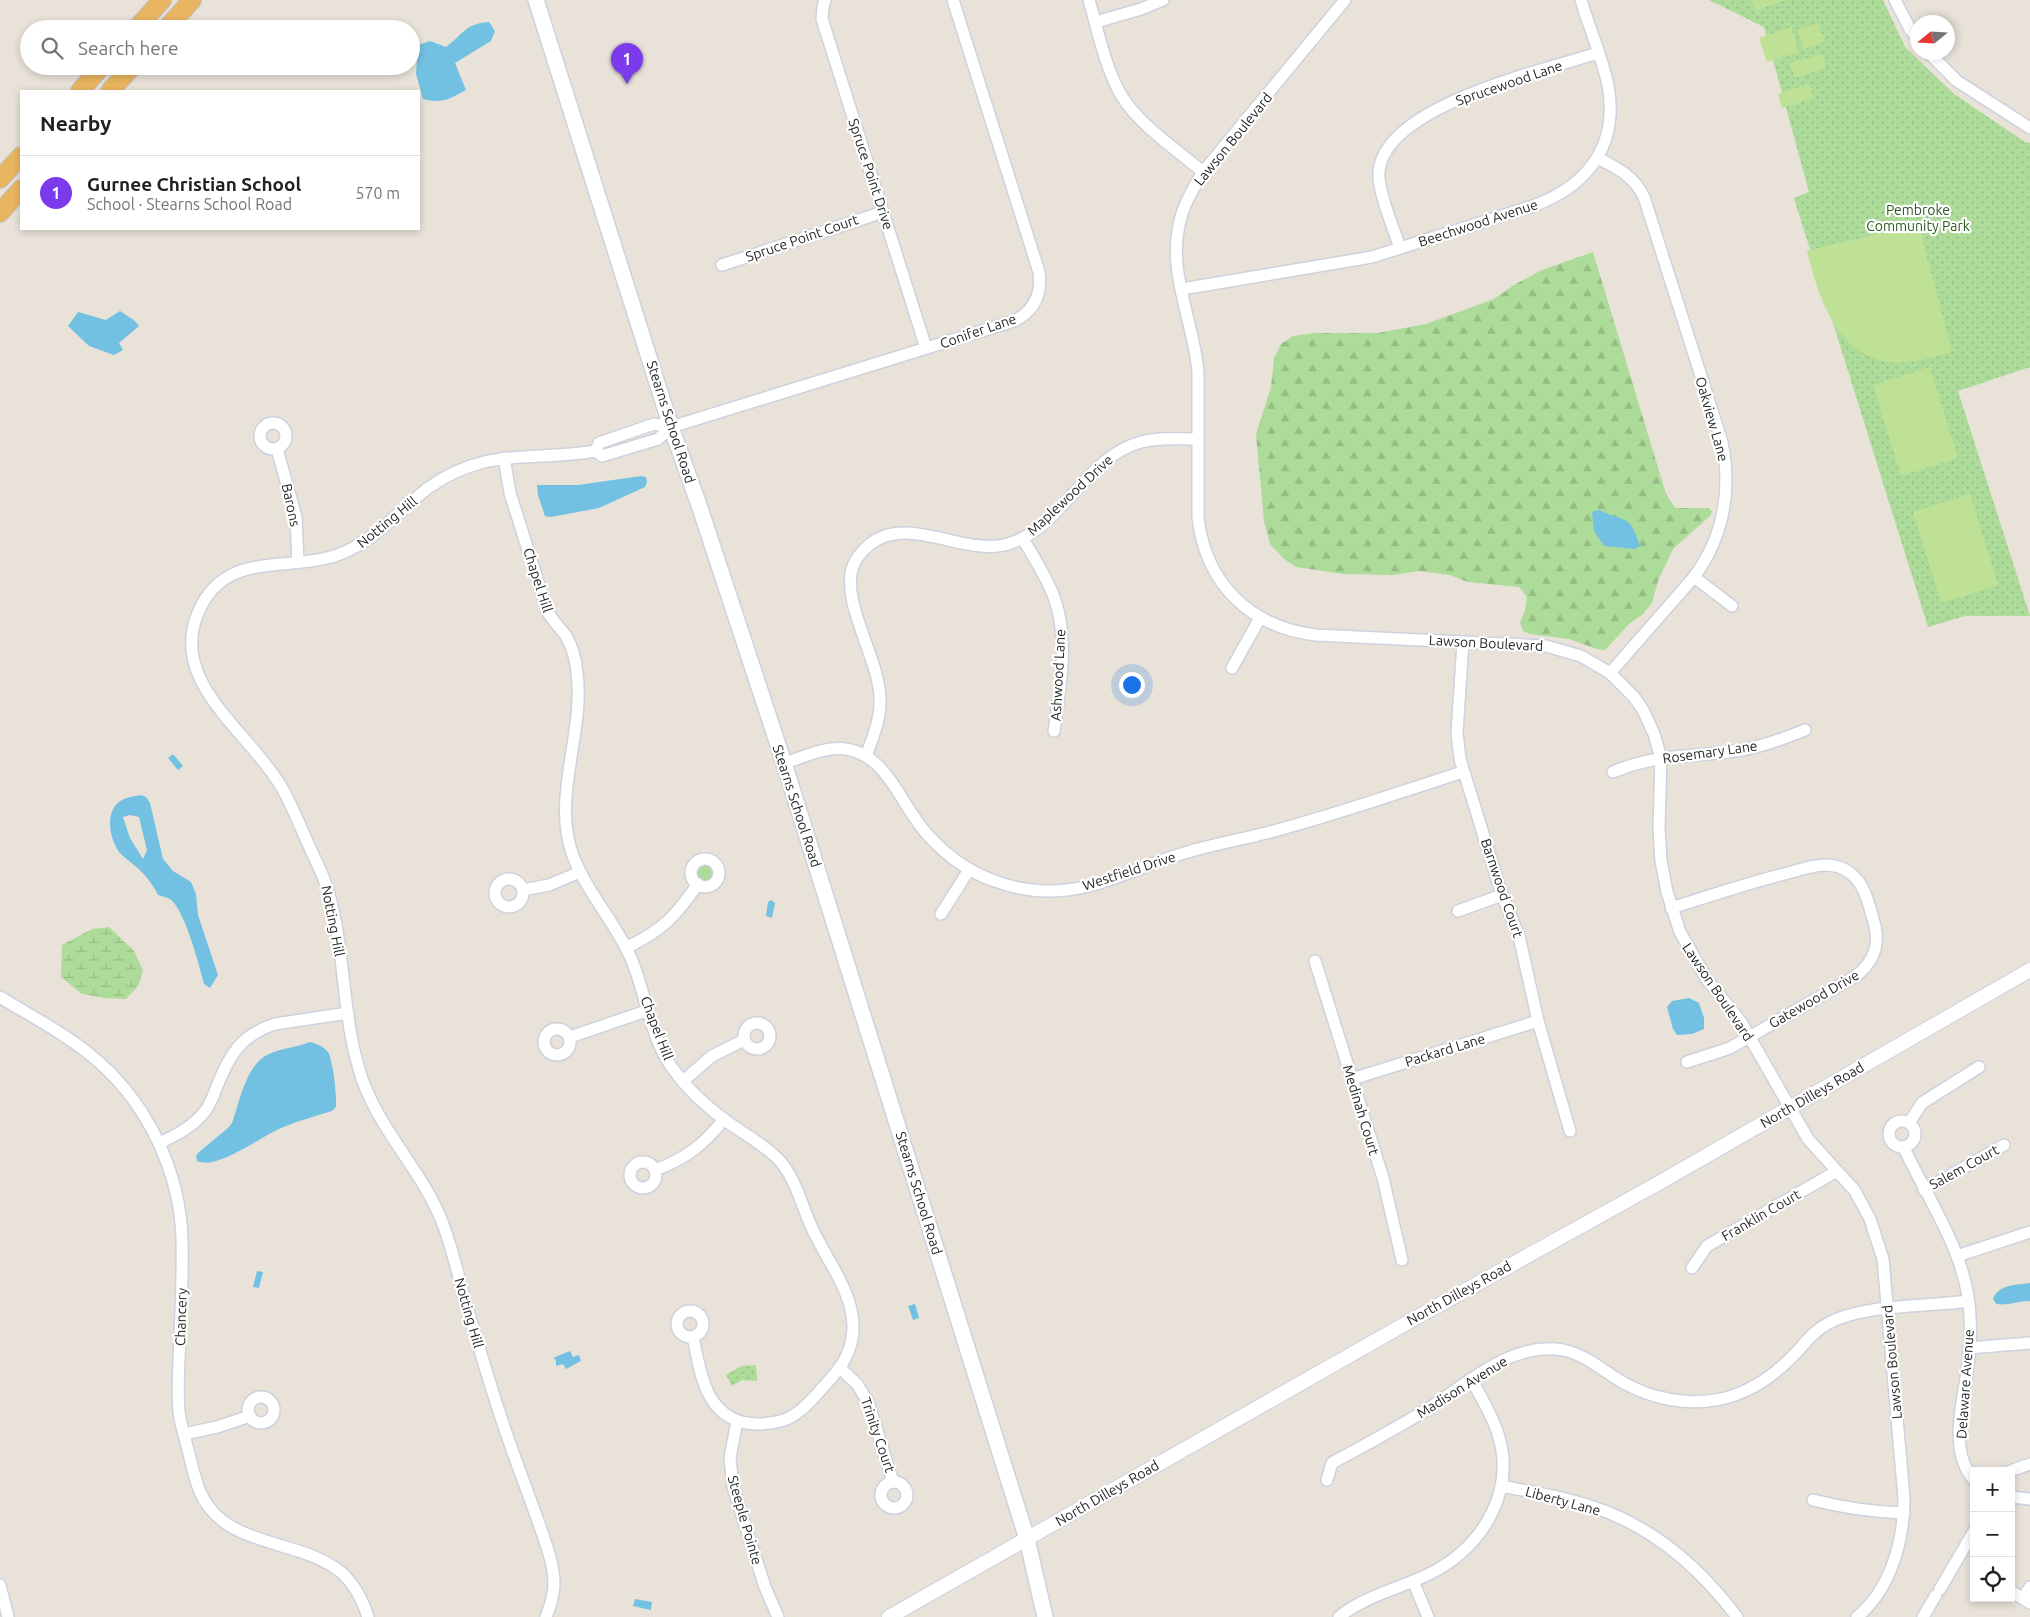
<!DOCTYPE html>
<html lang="en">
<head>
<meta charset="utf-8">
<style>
  body { margin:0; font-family:Ubuntu,sans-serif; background:#f6f6f6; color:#202124 }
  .controls { position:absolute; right:15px; bottom:15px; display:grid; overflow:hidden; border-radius:0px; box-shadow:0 2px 8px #0003 }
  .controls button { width:45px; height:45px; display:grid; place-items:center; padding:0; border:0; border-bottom:1px solid #e0e0e0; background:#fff; color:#202124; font:25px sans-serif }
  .compass { position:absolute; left:1910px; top:15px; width:45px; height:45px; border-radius:50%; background:#fff; box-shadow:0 2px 8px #0003; rotate:252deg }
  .you { position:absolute; left:1131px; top:684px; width:18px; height:18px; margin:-12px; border:4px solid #fff; border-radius:50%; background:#1a73e8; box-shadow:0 0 0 8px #1a73e833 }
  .badge { display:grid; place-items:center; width:32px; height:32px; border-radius:50%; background:#7c3aed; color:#fff; font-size:16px; font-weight:700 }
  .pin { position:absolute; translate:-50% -41px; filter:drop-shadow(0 1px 2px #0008) }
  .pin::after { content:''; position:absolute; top:26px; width:18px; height:15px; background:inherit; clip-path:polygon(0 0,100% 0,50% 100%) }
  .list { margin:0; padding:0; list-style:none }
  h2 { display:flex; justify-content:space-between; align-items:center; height:65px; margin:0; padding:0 20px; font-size:21px }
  h2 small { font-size:16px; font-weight:400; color:#757577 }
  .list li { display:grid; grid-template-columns:32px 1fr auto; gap:15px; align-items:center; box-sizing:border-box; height:75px; padding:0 20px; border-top:1px solid #e0e0e0 }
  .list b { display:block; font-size:19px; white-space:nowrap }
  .list p { margin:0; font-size:16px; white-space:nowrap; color:#757577 }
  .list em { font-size:16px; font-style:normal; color:#757577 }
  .icon { flex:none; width:28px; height:28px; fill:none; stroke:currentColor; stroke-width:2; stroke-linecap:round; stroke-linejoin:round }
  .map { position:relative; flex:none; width:2030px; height:1617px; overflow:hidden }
  .search { position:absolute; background:#fff; box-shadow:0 2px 8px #0003; left:20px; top:20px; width:400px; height:55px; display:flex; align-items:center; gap:12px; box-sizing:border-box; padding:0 18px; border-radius:28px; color:#757577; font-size:19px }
  .panel { position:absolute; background:#fff; box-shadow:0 2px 8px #0003; left:20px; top:90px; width:400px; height:140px; border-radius:0px }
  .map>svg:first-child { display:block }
  .grass { fill:#addb99 }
  .forest { fill:url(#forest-firs) }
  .wetland { fill:url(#wetland-marsh) }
  .park { fill:url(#park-dots) }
  .pitch { fill:#bfe195 }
  .water { fill:#73c1e2; fill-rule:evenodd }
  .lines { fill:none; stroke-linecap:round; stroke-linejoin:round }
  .minor-casing { stroke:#ced1de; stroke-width:14 }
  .tertiary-casing { stroke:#ced1de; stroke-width:16 }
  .secondary-casing { stroke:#ced1de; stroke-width:18 }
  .trunk-casing { stroke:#c2c2c2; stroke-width:20 }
  .minor { stroke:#fff; stroke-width:11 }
  .tertiary { stroke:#fff; stroke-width:14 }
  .secondary { stroke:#fff; stroke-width:15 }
  .trunk { stroke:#e9b560; stroke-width:18 }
  .labels { text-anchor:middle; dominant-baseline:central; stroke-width:4.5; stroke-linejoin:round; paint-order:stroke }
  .street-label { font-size:14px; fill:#262626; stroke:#fff }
  .park-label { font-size:14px; fill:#295b1f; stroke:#fff }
</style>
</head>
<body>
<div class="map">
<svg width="2030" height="1617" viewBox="0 0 2030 1617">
  <defs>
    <pattern id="forest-firs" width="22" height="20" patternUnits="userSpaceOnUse" patternTransform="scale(1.25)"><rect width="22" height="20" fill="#addb99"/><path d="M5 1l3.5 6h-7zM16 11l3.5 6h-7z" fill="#95bc84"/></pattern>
    <pattern id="wetland-marsh" width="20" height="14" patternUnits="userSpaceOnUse" patternTransform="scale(1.25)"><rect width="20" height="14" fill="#addb99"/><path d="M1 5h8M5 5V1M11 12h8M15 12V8" fill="none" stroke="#95bc84"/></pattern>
    <pattern id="park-dots" width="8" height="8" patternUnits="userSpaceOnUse" patternTransform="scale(1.25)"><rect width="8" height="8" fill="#addb99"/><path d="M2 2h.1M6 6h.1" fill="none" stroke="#95bc84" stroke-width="1.8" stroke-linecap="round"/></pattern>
  </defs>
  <rect width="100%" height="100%" fill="#e8e2d9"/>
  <circle class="grass" cx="705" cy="873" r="8"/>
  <path class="forest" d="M1593 252 1666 494 1675 508H1708L1712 511 1710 516 1673 549 1658 581 1652 603 1643 614 1629 624 1605 650 1597 649 1569 639 1530 634 1523 631 1520 622 1525 611 1527 597 1519 587 1468 582 1450 575 1420 571 1392 575 1343 574 1296 567 1284 559 1270 544 1264 521 1256 434 1271 387 1274 358 1281 344 1293 336 1315 333H1378L1426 324 1494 299 1514 285 1542 270Z"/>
  <path class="wetland" d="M109 927 134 951 143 970 138 986 126 999 104 998 82 994 61 977 62 945 92 929Z"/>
  <g class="park">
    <path d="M1709 0H1883L1905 47 1954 94 2025 142 2030 143V367L1958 391 2030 616H1965L1928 627 1794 198 1809 192 1764 27Z"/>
    <path d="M756 1365 757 1381 742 1380 732 1386 726 1375 741 1366Z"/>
  </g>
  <g class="pitch">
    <path d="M1751 0H1785L1756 11Z"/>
    <path d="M1818 23 1824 42 1804 49 1798 30Z"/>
    <path d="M1791 27 1799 52 1767 62 1759 38Z"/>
    <path d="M1822 54 1826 68 1795 78 1790 63Z"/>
    <path d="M1809 84 1814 98 1782 108 1778 94Z"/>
    <path d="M1912 226 1920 230 1952 352C1934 357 1906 365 1888 362 1835 353 1818 295 1807 251Z"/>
    <path d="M1930 367 1958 458 1901 476 1873 385Z"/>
    <path d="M1970 494 1998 585 1941 603 1913 512Z"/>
  </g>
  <g class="water">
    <path d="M489 22 495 31 491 41 455 63 466 90C449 99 443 104 423 99L416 74 418 45 430 41 446 47C464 34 464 24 489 22Z"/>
    <path d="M120 311 135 321 139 326 119 343 123 350 114 355 89 346 68 326 78 312 106 320Z"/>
    <path d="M641 476 646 477 647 482 645 487 599 508 551 517 545 516 538 495 537 485H578Z"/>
    <path d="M1599 510C1627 523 1629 513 1640 546L1635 549 1604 546 1594 531 1592 512Z"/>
    <path d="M173 754 183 766 178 770 168 758Z"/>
    <path d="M141 795 146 797 150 803 163 859 173 871 191 882 196 894 198 915 218 975 210 988 204 984C199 965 185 910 170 899 167 897 161 896 158 895 152 883 144 873 134 865 130 861 123 857 119 852 109 837 104 810 122 800 127 797 136 796 141 795ZM130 815 139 817 147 850 143 859 130 838 123 817Z"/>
    <path d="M771 900 775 903 772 918 766 916 768 902Z"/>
    <path d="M1689 998 1699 1003 1704 1018V1029L1692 1034 1677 1035 1673 1029 1667 1007 1672 1001Z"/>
    <path d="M310 1042C317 1044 323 1046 328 1052 333 1060 337 1097 336 1107L332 1111C316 1116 301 1120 286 1126 265 1133 218 1171 197 1161L196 1156 199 1152 228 1128 232 1123C240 1101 246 1064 269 1054 282 1048 297 1047 310 1042Z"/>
    <path d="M257 1271 263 1272 259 1288 253 1287Z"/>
    <path d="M2030 1283V1301C2018 1301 2008 1306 1996 1304L1993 1299C1999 1284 2016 1285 2030 1283Z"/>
    <path d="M915 1304 919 1318 913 1320 908 1306Z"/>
    <path d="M570 1351 573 1357 579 1355 581 1361 566 1369 563 1364 556 1366V1360L553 1358Z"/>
    <path d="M635 1599 652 1602 651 1610 633 1606Z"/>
  </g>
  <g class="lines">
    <g class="minor-casing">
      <g id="minor">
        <path d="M825 0 823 7 822 19 926 348"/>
        <path d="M1089 0C1098 31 1105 67 1121 95 1138 124 1177 150 1203 172"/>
        <path d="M1345 0 1203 172C1193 189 1183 205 1179 225 1168 274 1194 323 1198 372V518C1206 584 1250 627 1316 635L1546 646 1581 656 1610 673 1634 697 1643 710 1654 734 1661 758 1659 828 1661 861 1667 892 1680 932 1706 978 1741 1022 1808 1139 1855 1191 1870 1219 1883 1259 1904 1498C1904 1540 1891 1589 1857 1617"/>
        <path d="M1895 0 1910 29 1918 39"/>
        <path d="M1096 22 1141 9 1163 0"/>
        <path d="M1928 52 1957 81 2030 128"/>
        <path d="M1598 158C1617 168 1634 176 1644 197L1722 442C1732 492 1724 536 1694 577L1610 673"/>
        <path d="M1400 248C1394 229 1377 190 1379 171 1386 105 1545 70 1598 53"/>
        <path d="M722 265 883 212"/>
        <path d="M1182 289 1372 257 1533 206C1588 186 1619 145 1608 85 1602 57 1589 27 1581 0"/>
        <circle cx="273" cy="436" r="13"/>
        <path d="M277 449 296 517 298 563"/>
        <path d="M596 451 599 443 654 424 671 427 1014 321C1034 311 1042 294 1039 272L953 0"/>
        <path d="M504 458 510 493 547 610C552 621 560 627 566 636 572 646 576 661 577 673 585 733 551 797 573 856 587 892 614 921 630 956 645 989 649 1032 669 1063 683 1085 706 1106 726 1121 744 1134 764 1144 779 1160 796 1178 802 1207 812 1228 831 1270 870 1311 845 1359 840 1369 832 1377 825 1385 813 1398 802 1413 784 1420 772 1424 759 1425 747 1423 705 1416 700 1371 693 1337"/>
        <path d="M1023 539C1034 558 1048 579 1055 600 1069 641 1060 689 1054 731"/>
        <path d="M1694 577 1732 606"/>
        <path d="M1463 642 1457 733 1460 759 1502 895 1519 936 1538 1021 1570 1131"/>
        <path d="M1232 668 1260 618"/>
        <path d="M866 756C873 737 881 718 880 698 879 658 840 601 853 566 856 558 862 551 869 545 907 513 965 557 1008 544 1063 528 1085 457 1141 442 1159 437 1180 439 1198 439"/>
        <path d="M784 763C799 759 814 751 831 749 884 743 898 802 927 834 945 854 967 871 992 880 1015 889 1042 893 1066 890 1105 886 1138 867 1175 856 1207 845 1241 840 1274 831 1338 814 1400 792 1463 772"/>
        <path d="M1613 772C1654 754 1692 757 1735 751 1759 748 1783 739 1805 730"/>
        <circle cx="705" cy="873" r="14"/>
        <circle cx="509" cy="893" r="14"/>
        <path d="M523 890 549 885 580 872"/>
        <path d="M1671 908C1710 896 1748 883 1788 873 1799 870 1813 865 1825 865 1833 865 1843 867 1850 873 1865 884 1868 902 1873 919 1881 943 1875 961 1856 976L1730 1048 1687 1062"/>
        <path d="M1458 911 1502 895"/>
        <path d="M941 914 969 870"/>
        <path d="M626 948C664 929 674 918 698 884"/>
        <path d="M1315 961 1383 1178 1402 1260"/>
        <path d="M0 997C34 1018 70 1036 100 1063 149 1107 180 1173 182 1239 183 1272 181 1306 180 1339 179 1363 177 1387 179 1411 180 1423 184 1434 187 1446 191 1461 194 1477 200 1492 226 1550 299 1537 342 1573 355 1585 363 1601 368 1617"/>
        <circle cx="757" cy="1036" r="13"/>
        <circle cx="557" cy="1042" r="13"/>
        <path d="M570 1037 649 1010"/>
        <path d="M1352 1079 1538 1021"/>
        <path d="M683 1081 712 1056 744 1040"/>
        <circle cx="1902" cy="1134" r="13"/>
        <path d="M1909 1123 1922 1103 1979 1067"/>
        <path d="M159 1143C177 1135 194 1126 206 1110 211 1103 214 1094 217 1086 230 1054 241 1035 275 1024L348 1013"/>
        <path d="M1904 1148C1929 1202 1968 1255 1970 1317 1971 1333 1970 1350 1968 1366 1963 1401 1948 1451 1974 1480"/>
        <circle cx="643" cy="1175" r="13"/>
        <path d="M655 1170C685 1159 705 1144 724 1119"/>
        <path d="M1924 1190 2004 1145"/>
        <path d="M1957 1256 2030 1232"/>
        <path d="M1692 1268 1707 1246 1837 1171"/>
        <circle cx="690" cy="1324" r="13"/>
        <path d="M1969 1348 2030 1343"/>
        <path d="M840 1368 857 1384 868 1402 893 1482"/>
        <circle cx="261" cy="1410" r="13"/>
        <path d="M737 1421 730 1458 733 1487 765 1587 778 1617"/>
        <path d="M184 1434 217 1427 250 1416"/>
        <path d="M2010 1471 2030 1464"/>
        <path d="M1327 1480 1332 1463C1365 1445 1399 1427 1431 1407 1469 1382 1513 1341 1563 1350 1586 1355 1602 1370 1622 1382 1652 1399 1687 1406 1721 1399 1748 1393 1772 1377 1792 1357 1803 1346 1812 1332 1827 1324 1861 1304 1927 1307 1968 1301"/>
        <circle cx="894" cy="1495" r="13"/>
        <path d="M1501 1486C1531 1492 1561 1496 1590 1506 1651 1525 1700 1568 1737 1617"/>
        <path d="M2011 1497 2030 1499"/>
        <path d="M1813 1500C1844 1508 1872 1512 1904 1513"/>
        <path d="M1413 1581 1428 1617"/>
        <path d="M0 1585 8 1617"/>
        <path d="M1940 1589 1974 1531"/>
        <path d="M2011 1591 2030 1603"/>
        <path d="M2023 1598 2030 1587"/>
        <path d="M546 1617C550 1607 554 1596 554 1584 554 1562 544 1539 537 1518 528 1493 518 1467 509 1441 493 1396 480 1350 466 1304 458 1275 452 1246 441 1219 419 1166 374 1124 359 1069 342 1012 345 951 329 894 325 878 317 864 311 850 301 829 293 807 282 788 251 733 168 683 198 613 226 545 295 576 347 551 378 537 401 509 428 488 487 446 531 462 596 451L602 456 658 439 671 427"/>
        <path d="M1339 1617C1367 1594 1404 1588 1435 1571 1484 1544 1516 1490 1498 1434 1492 1414 1481 1397 1471 1379"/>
        <path d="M1923 1617 1936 1595"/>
      </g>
    </g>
    <g class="tertiary-casing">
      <path id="tertiary" d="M889 1617 1412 1320 1657 1184 2030 970"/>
    </g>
    <g class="secondary-casing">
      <path id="secondary" d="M536 0 671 427 699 505 784 763 1027 1539 1045 1617"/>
    </g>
    <g class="trunk-casing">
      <g id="trunk">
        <path d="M136 29 162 0"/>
        <path d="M166 29 192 0"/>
        <path d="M80 91 102 66"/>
        <path d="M110 91 133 66"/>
        <path d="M0 179 21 156"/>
        <path d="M0 213 21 189"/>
      </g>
    </g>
    <use href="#minor" class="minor"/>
    <use href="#tertiary" class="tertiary"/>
    <use href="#secondary" class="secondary"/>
    <use href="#trunk" class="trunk"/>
  </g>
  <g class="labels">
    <g class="street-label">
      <text transform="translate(1509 83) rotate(-19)">Sprucewood Lane</text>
      <text transform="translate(1233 139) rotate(-51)">Lawson Boulevard</text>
      <text transform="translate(871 174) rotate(72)">Spruce Point Drive</text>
      <text transform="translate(1478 223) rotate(-18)">Beechwood Avenue</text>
      <text transform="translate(802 238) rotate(-19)">Spruce Point Court</text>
      <text transform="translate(978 331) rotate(-19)">Conifer Lane</text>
      <text transform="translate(1712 419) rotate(74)">Oakview Lane</text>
      <text transform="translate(671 422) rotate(72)">Stearns School Road</text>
      <text transform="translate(1070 495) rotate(-43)">Maplewood Drive</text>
      <text transform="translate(291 505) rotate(78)">Barons</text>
      <text transform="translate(387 522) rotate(-39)">Notting Hill</text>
      <text transform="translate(538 580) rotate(72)">Chapel Hill</text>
      <text transform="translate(1486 643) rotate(3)">Lawson Boulevard</text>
      <text transform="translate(1058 675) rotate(-87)">Ashwood Lane</text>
      <text transform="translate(1710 752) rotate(-8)">Rosemary Lane</text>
      <text transform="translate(797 806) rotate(72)">Stearns School Road</text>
      <text transform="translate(1129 871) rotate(-18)">Westfield Drive</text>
      <text transform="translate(1502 888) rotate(71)">Barnwood Court</text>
      <text transform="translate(333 921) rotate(79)">Notting Hill</text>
      <text transform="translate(1718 992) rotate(56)">Lawson Boulevard</text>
      <text transform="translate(1814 999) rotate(-30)">Gatewood Drive</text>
      <text transform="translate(657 1028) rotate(69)">Chapel Hill</text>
      <text transform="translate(1445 1050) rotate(-17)">Packard Lane</text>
      <text transform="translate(1812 1095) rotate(-30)">North Dilleys Road</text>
      <text transform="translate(1361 1110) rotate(73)">Medinah Court</text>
      <text transform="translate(1964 1167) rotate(-29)">Salem Court</text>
      <text transform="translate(919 1193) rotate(73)">Stearns School Road</text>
      <text transform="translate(1761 1215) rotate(-30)">Franklin Court</text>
      <text transform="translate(1459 1293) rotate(-29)">North Dilleys Road</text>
      <text transform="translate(469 1313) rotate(74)">Notting Hill</text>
      <text transform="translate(181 1317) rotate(-88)">Chancery</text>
      <text transform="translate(1892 1362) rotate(-95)">Lawson Boulevard</text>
      <text transform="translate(1965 1384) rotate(-86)">Delaware Avenue</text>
      <text transform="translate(1462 1387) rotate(-32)">Madison Avenue</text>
      <text transform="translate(878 1435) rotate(71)">Trinity Court</text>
      <text transform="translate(1107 1493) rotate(-30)">North Dilleys Road</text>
      <text transform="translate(1563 1501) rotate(15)">Liberty Lane</text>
      <text transform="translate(745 1520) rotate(74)">Steeple Pointe</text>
    </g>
    <g class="park-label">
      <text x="1918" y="210">Pembroke<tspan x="1918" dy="16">Community Park</tspan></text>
    </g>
  </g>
</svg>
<div class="controls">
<button>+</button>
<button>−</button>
<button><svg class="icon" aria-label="locate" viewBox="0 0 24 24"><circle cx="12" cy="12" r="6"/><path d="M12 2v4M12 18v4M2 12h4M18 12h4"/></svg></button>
</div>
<svg class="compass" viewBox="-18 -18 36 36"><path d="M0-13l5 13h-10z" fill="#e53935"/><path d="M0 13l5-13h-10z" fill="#757577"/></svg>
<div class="you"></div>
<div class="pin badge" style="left:627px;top:84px">1</div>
<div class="search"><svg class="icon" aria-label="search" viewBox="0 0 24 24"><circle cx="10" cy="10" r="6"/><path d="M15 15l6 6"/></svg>Search here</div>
<section class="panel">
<h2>Nearby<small></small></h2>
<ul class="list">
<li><span class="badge">1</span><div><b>Gurnee Christian School</b><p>School · Stearns School Road</p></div><em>570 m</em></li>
</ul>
</section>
</div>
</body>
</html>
